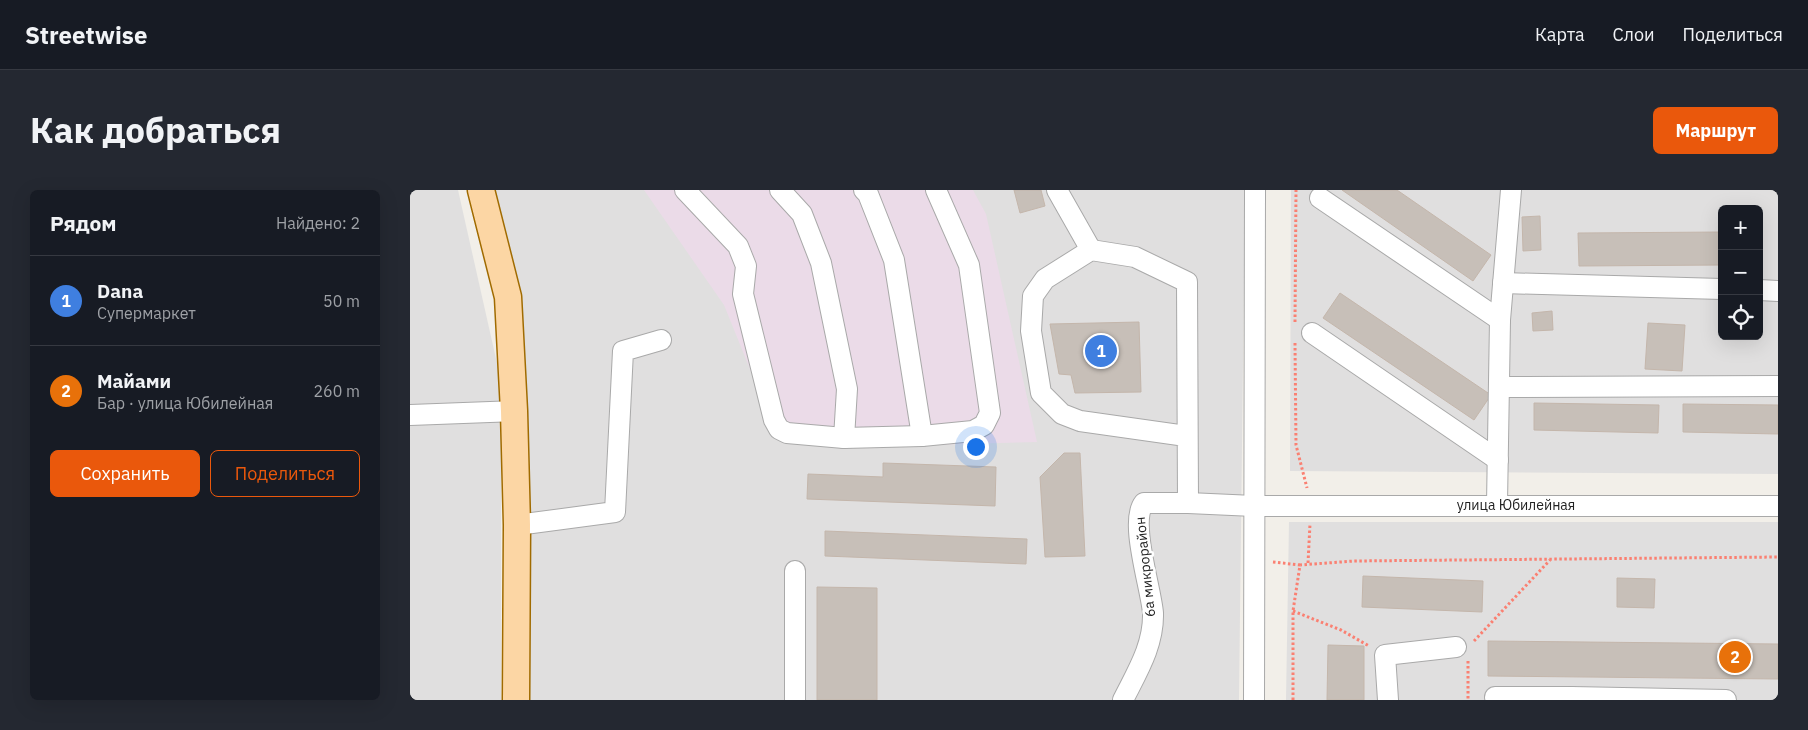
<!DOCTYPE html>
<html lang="ru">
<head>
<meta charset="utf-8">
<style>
  body { margin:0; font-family:"IBM Plex Sans",sans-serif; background:#242831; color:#f1f3f6 }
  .controls { position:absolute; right:15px; top:15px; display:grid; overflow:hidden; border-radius:8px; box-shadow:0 5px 20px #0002 }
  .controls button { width:45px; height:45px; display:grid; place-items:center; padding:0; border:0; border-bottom:1px solid #363941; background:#171b24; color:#f1f3f6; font:25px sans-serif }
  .you { position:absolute; left:565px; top:256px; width:18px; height:18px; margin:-12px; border:4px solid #fff; border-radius:50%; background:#1a73e8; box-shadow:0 0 0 8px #1a73e833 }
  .badge { display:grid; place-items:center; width:32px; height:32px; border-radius:50%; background:#ea580c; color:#fff; font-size:16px; font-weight:700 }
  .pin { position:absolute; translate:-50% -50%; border:2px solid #fff; box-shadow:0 1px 5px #0006 }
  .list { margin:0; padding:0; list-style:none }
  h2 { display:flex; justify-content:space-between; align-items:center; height:65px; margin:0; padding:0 20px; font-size:21px }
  h2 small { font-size:16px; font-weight:400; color:#9ea1a6 }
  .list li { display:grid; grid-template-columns:32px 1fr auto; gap:15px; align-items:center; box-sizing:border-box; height:90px; padding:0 20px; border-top:1px solid #363941 }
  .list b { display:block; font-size:19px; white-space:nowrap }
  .list p { margin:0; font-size:16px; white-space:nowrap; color:#9ea1a6 }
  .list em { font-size:16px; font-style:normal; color:#9ea1a6 }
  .actions { display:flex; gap:10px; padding:15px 20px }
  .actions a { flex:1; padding:11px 0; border:1px solid #ea580c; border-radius:8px; text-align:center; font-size:18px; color:#ea580c }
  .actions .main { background:#ea580c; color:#fff }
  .icon { flex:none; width:28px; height:28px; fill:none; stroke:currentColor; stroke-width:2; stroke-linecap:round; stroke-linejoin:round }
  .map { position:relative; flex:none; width:1368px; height:510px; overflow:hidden; border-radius:8px }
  header { display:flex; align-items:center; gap:30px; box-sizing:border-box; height:70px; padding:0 25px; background:#171b24; border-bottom:1px solid #363941 }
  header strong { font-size:24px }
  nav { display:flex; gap:28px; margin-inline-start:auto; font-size:18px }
  .intro { display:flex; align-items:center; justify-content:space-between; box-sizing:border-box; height:120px; padding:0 30px }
  h1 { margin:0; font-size:35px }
  .button { padding:12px 22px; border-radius:8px; background:#ea580c; color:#fff; font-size:18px; font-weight:700 }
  main { display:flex; gap:30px; padding:0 30px }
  aside { flex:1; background:#171b24; border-radius:8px; box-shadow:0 5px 20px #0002 }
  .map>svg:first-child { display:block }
  .residential { fill:#e0dfdf; fill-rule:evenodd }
  .industrial { fill:#ebdbe8 }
  .building { fill:#c7bfb8; stroke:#c4b6ab }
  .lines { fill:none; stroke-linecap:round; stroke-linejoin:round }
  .minor-casing { stroke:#a9a9a9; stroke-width:22 }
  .major-casing { stroke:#a06b00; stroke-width:29 }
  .path { stroke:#fa8072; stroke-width:3; stroke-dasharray:2.5 2.5; stroke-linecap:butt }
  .minor { stroke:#fff; stroke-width:20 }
  .major { stroke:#fcd6a4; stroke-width:26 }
  .labels { text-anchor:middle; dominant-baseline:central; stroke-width:5; stroke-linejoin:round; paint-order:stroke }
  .street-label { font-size:14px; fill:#222; stroke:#fff }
</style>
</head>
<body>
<header>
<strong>Streetwise</strong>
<nav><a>Карта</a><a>Слои</a><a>Поделиться</a></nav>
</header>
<div class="intro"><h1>Как добраться</h1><a class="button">Маршрут</a></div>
<main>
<aside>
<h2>Рядом<small>Найдено: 2</small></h2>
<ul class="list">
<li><span class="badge" style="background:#3f7fe0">1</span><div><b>Dana</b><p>Супермаркет</p></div><em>50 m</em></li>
<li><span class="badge" style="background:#e8710a">2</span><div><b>Майами</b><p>Бар · улица Юбилейная</p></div><em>260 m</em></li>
</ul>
<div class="actions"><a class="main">Сохранить</a><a>Поделиться</a></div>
</aside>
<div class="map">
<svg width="1368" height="510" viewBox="0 0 1368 510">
  <rect width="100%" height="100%" fill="#f2efe9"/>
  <g class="residential">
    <path d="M0 0H48L91 191V510H0Z"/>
    <path d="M71 0H835L829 510H112L104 221Z"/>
    <path d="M881 0H1368V284L880 281ZM1312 19H1349V146H1312Z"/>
    <path d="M879 332H1368V510H876Z"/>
  </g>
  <path class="industrial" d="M234 0H563L576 24 627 252 482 256 367 246 314 115Z"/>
  <g class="building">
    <path d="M604 0H631L635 16 610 23Z"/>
    <path d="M932 0H987L1081 65 1063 91Z"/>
    <path d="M1130 26 1131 60 1113 61 1112 27Z"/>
    <path d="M1312 42V75L1169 76 1168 43Z"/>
    <path d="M930 103 1081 205 1064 230 913 128Z"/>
    <path d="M1142 121 1143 140 1123 141 1122 123Z"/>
    <path d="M729 132 731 202 665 203 661 185 649 184 640 134Z"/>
    <path d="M1238 133 1275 135 1272 181 1235 179Z"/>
    <path d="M1124 213 1249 215 1248 243 1124 240Z"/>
    <path d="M1273 214 1368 215V244L1273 242Z"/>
    <path d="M654 263H670L675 366 635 367 630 287Z"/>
    <path d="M473 273 586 277 585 316 397 309 398 284 473 287Z"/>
    <path d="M415 341 617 349 616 374 415 366Z"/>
    <path d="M953 386 1073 391 1072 422 952 417Z"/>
    <path d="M1207 388 1245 389 1244 418 1207 417Z"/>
    <path d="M407 397 467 398V510H407Z"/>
    <path d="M1078 451 1368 454V489L1078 486Z"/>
    <path d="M918 455 954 456V510H917Z"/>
  </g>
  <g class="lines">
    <g class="minor-casing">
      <g id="minor">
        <path d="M275 0 328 56 336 76 333 104 364 230 369 239 377 243 434 248 512 246 563 241 574 235 580 223 559 75 526 0"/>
        <path d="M370 0 392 24 411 73 437 199 434 248"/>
        <path d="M454 0 458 4 484 70 512 246"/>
        <path d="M647 0 681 60"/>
        <path d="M910 8 1090 130"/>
        <path d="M1093 93 1312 99"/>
        <path d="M1349 100 1368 101"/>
        <path d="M902 143 1088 270"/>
        <path d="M1089 197 1368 196"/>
        <path d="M0 225 104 221"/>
        <path d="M776 246 670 231 652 224 631 203 621 141 623 106 635 89 681 60 725 67 777 92 778 313 844 316H1368"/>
        <path d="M1087 314 1090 130 1101 0"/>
        <path d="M107 335 205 322 213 161 251 150"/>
        <path d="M1085 507H1161"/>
        <path d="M385 510V381"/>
        <path d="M713 510C727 482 744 455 743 423 741 398 719 331 734 313H778"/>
        <path d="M844 510 845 0"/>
        <path d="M978 510 975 465 1046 457"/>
        <path d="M1160 510 1161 507 1316 510"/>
      </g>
    </g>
    <g class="major-casing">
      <path id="major" d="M71 0 98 107 104 221 107 335 106 510"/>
    </g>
    <g class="path">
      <path d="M885 132 886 0"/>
      <path d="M885 153 886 255 897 298"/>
      <path d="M863 372 890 375"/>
      <path d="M898 373 900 334"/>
      <path d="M883 421 931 440 959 456"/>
      <path d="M1064 451 1140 370"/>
      <path d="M1058 471V510"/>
      <path d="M883 510V421L890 375 944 371 1368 367"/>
    </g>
    <use href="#minor" class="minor"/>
    <use href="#major" class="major"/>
  </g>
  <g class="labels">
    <g class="street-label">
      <text x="1106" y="315">улица Юбилейная</text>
      <text transform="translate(735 377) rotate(-96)">6а микрорайон</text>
    </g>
  </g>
</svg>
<div class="controls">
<button>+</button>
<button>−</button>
<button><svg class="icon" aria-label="locate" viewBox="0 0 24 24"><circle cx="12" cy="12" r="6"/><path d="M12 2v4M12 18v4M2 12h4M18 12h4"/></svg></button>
</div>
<div class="you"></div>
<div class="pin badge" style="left:691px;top:161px;background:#3f7fe0">1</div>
<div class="pin badge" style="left:1325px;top:467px;background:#e8710a">2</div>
</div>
</main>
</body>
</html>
